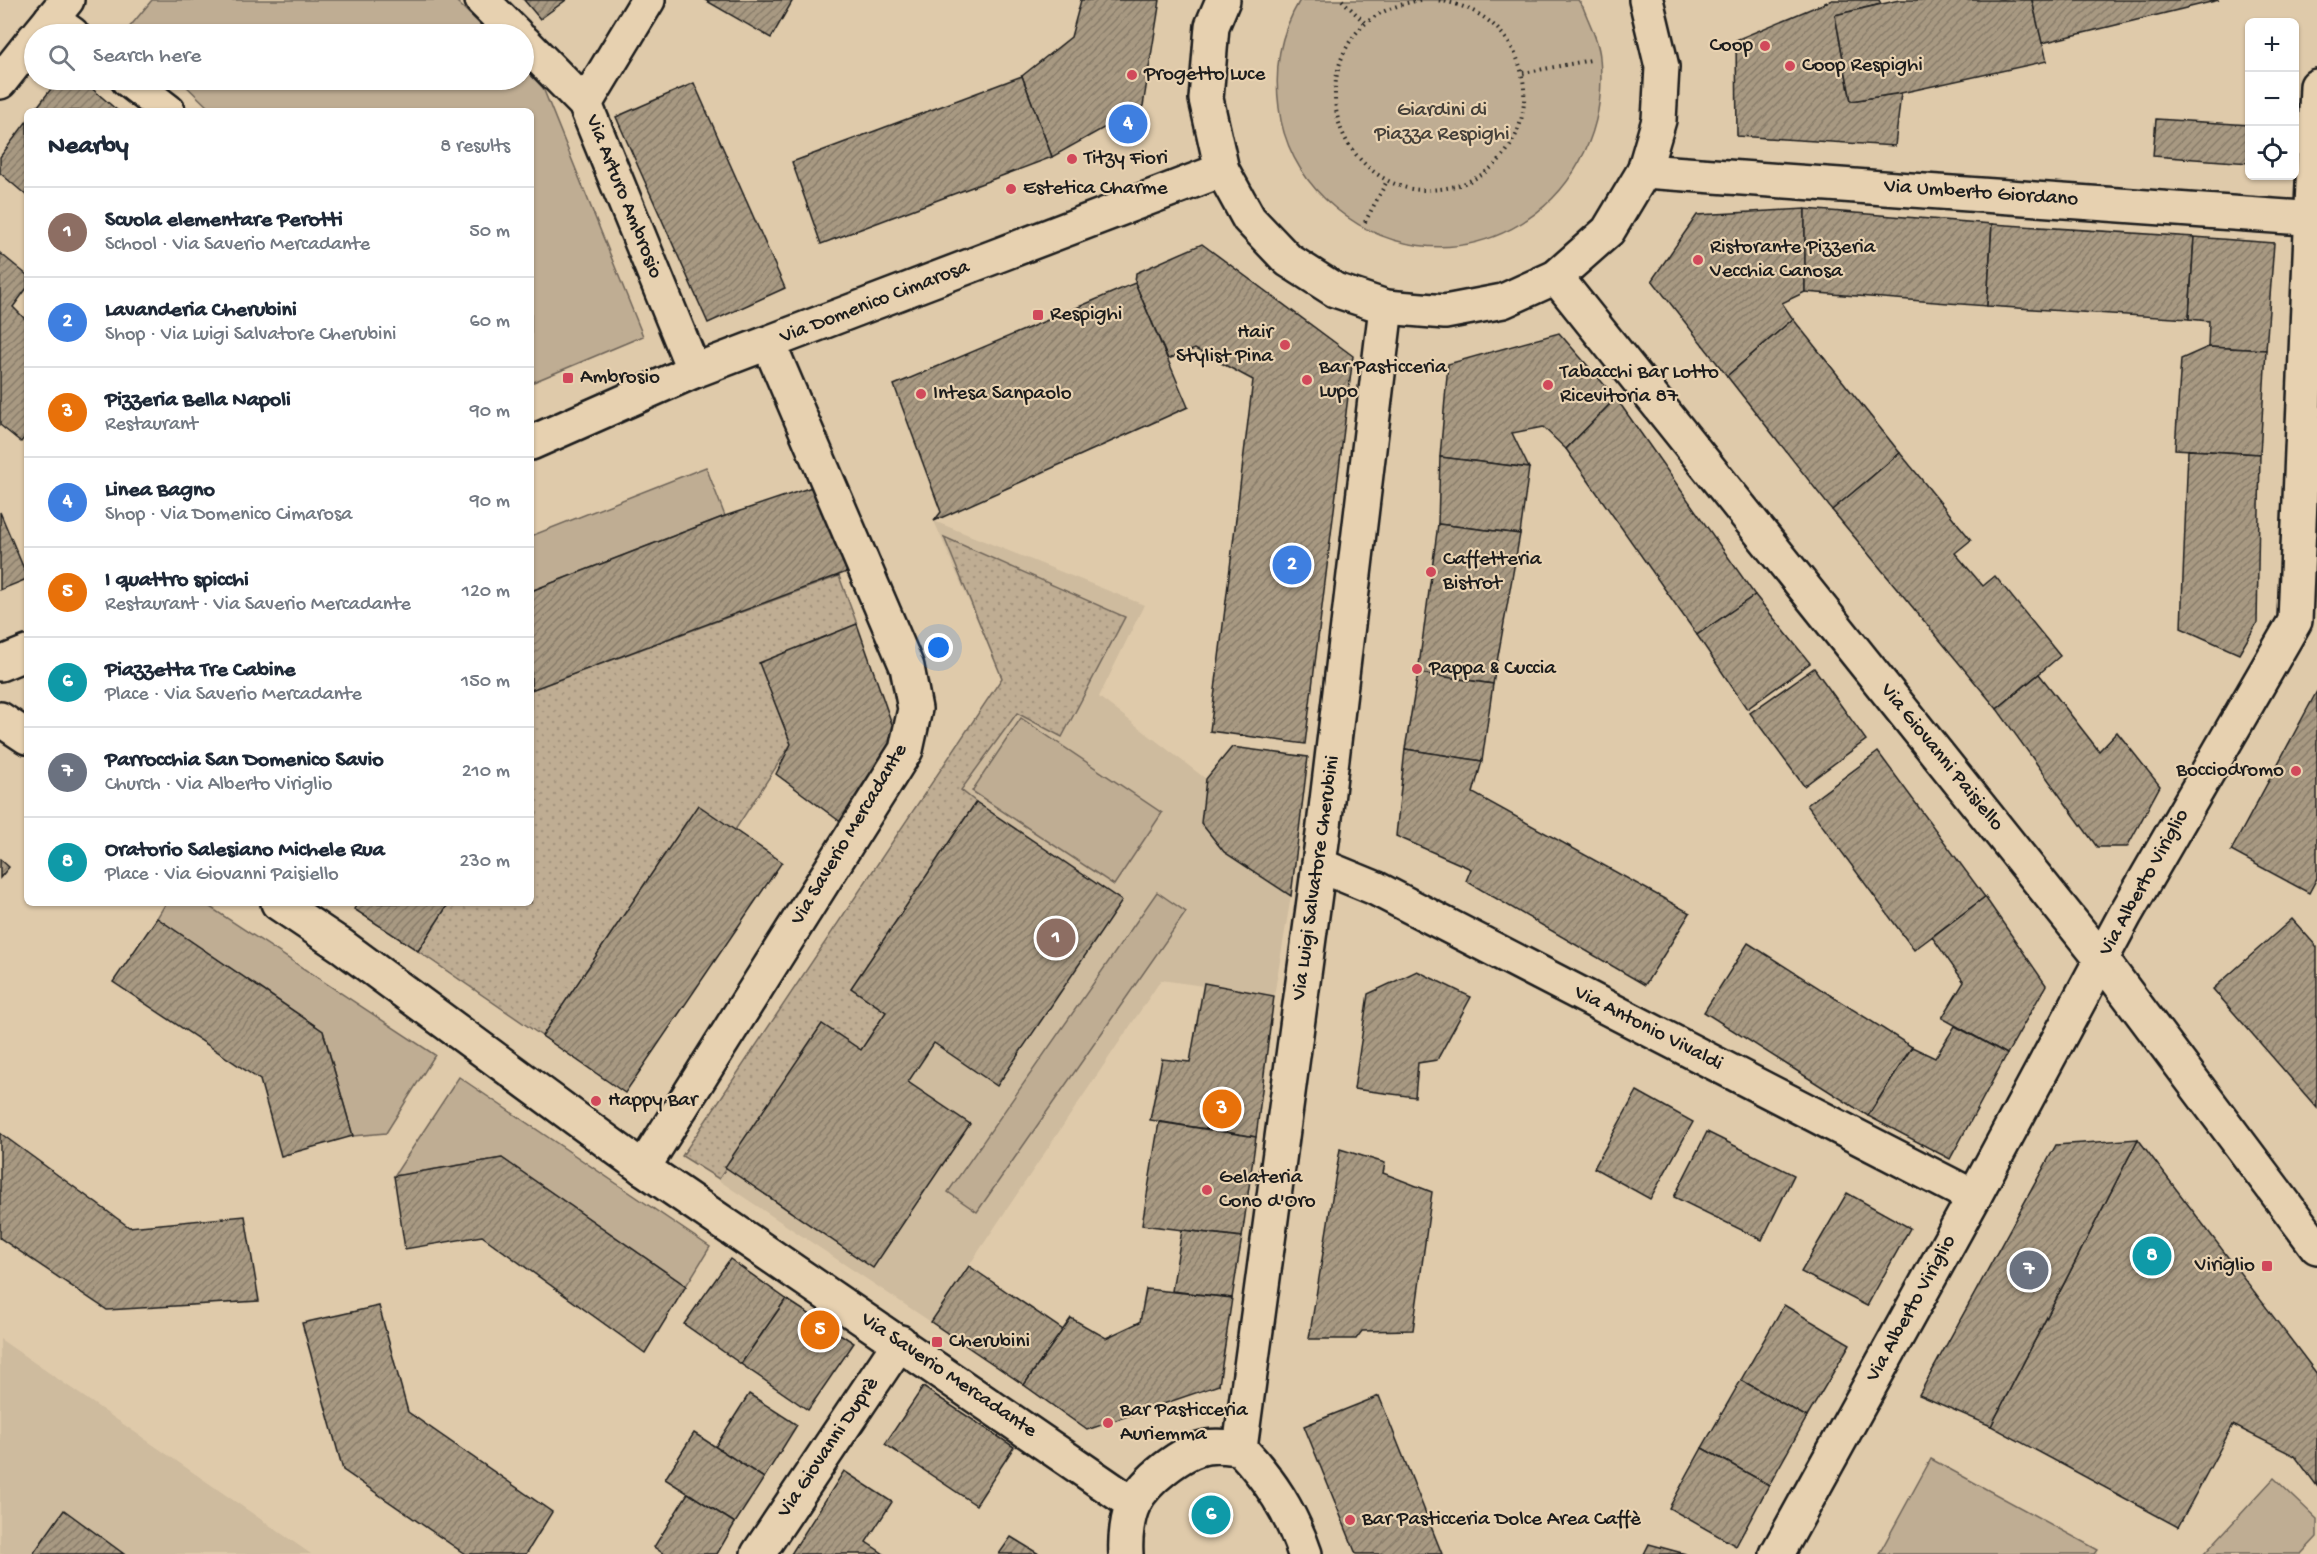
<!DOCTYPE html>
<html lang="en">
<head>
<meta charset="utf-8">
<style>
  body { margin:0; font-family:"Gochi Hand",sans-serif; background:#f2f2f3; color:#1f2937 }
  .controls { position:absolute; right:18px; top:18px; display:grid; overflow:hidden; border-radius:9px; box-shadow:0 2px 4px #0004 }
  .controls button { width:54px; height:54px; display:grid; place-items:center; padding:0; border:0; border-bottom:2px solid #e0e1e3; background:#fff; color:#1f2937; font:30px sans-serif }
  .you { position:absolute; left:939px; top:648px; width:21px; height:21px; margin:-15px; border:4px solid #fff; border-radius:50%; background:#1a73e8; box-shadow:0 0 0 9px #1a73e833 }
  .badge { display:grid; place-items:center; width:39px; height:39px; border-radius:50%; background:#2563eb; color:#fff; font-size:20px; font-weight:700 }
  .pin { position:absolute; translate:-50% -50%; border:3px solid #fff; box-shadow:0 2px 6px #0006 }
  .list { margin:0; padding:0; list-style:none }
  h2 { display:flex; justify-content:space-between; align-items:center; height:78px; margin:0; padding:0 24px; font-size:26px }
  h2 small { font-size:20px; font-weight:400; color:#747a83 }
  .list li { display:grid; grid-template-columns:39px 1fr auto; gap:18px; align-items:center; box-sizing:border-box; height:90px; padding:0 24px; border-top:2px solid #e0e1e3 }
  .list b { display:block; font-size:22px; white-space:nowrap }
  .list p { margin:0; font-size:20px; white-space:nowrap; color:#747a83 }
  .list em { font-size:20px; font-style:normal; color:#747a83 }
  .icon { flex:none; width:33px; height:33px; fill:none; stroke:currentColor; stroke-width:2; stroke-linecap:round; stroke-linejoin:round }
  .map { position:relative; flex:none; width:2317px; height:1554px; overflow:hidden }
  .search { position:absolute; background:#fff; box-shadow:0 2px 4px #0004; left:24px; top:24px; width:510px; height:66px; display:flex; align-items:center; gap:15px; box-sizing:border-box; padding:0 21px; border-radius:33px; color:#747a83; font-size:22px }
  .panel { position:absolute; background:#fff; box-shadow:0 2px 4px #0004; left:24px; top:108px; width:510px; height:798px; border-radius:9px }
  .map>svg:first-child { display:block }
  .built { fill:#cebb9e }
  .grass { fill:url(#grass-dots); stroke:#6e6458; stroke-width:1.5 }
  .garden { fill:#bfad93; stroke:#6e6458; stroke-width:1.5 }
  .building { fill:url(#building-hatch); stroke:#1c1c1c; stroke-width:1.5 }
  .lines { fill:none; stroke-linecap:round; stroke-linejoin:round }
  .minor-casing { stroke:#1c1c1c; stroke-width:38 }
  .tertiary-casing { stroke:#1c1c1c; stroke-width:38 }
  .path { stroke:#1c1c1c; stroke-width:4; stroke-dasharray:1.5 4.5; stroke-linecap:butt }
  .minor { stroke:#e7d1b0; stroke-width:33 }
  .tertiary { stroke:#e7d1b0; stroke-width:33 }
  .poi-dot { fill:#d1495b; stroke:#e7d1b0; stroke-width:2 }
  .labels { text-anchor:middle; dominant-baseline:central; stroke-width:4.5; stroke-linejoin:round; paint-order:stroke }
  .poi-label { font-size:21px; fill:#1c1c1c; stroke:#e7d1b0; text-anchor:start }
  .park-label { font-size:21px; fill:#45403a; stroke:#e7d1b0 }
  .street-label { font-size:21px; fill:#1c1c1c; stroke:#e7d1b0 }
</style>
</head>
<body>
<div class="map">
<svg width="2317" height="1554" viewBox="0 0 2317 1554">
  <defs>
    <pattern id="grass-dots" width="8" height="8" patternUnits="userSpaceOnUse" patternTransform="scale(1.5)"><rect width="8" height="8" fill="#bfad93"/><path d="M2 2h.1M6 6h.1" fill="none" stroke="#a4947e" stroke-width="1.8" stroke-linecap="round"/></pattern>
    <pattern id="building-hatch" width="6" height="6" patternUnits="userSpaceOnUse" patternTransform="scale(1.5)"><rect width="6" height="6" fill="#a89982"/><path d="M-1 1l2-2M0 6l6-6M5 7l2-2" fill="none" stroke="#887c6a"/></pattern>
  </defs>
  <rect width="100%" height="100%" fill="#dfcaaa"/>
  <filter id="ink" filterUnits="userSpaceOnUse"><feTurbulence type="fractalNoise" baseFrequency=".0167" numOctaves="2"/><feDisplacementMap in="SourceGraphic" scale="12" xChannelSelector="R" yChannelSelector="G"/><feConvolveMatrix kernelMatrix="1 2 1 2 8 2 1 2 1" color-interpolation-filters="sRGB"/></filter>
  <g filter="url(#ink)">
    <g class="built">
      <path d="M934 521 1144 605 1099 697 1206 779 1201 823 1224 852 1291 896 1274 996 1161 980 931 1322 682 1156 1002 678Z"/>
      <path d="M0 1339 311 1554H0Z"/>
    </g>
    <g class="grass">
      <path d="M944 537 1125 617 1062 737 1017 713 961 790 976 802 851 988 886 1012 861 1050 822 1024 719 1179 682 1156 1002 678Z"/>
      <path d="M839 576 857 624 760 664 791 744 735 830 688 820 542 1036 418 951 449 903H531V690Z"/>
    </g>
    <g class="garden">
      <path d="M152 0H455L490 34H134L128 29Z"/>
      <path d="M1300 0H1578L1583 7C1589 23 1599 41 1600 58 1615 215 1441 309 1325 199 1300 175 1283 143 1279 108 1274 69 1279 35 1300 0Z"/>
      <path d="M524 68 543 88 643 336 531 383V111H212L180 80H524Z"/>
      <path d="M706 467 725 516 531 591V536Z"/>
      <path d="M1021 718 1162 813 1114 885 972 791Z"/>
      <path d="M1157 892 1186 912 977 1212 948 1192Z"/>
      <path d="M166 903H204L435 1055 386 1133 353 1136 323 1031 157 918Z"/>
      <path d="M459 1077 710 1247 686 1286 502 1158 394 1176Z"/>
      <path d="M1931 1459 2098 1550 2095 1554H1879Z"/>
      <path d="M2274 1478 2317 1519V1537L2301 1554H2204Z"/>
    </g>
    <g class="building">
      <path d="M524 0H566L540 19Z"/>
      <path d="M705 0H793L771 38Z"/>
      <path d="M1081 0H1160L1143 106 1052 157 1022 76 1071 37Z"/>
      <path d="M1832 0H1879L1881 4 1835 15 1851 101 1901 93 1895 146 1737 136 1736 40Z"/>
      <path d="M1899 0H2032L2047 61 1901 93 1851 101 1835 15Z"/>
      <path d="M2032 0H2219L2042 43Z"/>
      <path d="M1022 76 1052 157 821 244 792 162Z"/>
      <path d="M58 80H82L118 111H34Z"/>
      <path d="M694 83 785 288 708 323 616 117Z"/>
      <path d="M2156 119 2250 125V163L2153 156Z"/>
      <path d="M27 121V196L0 173V157Z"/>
      <path d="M1805 209V292L1782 303 1793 319 1727 376 1652 280 1697 215Z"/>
      <path d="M1805 209 1992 224 1987 306 1805 292Z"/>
      <path d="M1992 224 2194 237 2189 319 1987 306Z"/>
      <path d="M2194 237 2274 243 2266 350 2208 347 2209 321 2189 319Z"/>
      <path d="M1202 244 1353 356 1305 744 1210 731 1253 380 1195 349 1168 359 1135 283 1136 273Z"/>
      <path d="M0 253 27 275V288L13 307 27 321V434L21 442 0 425Z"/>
      <path d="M1135 283 1188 407 934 521 941 512 894 385Z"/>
      <path d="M1793 319 1900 453 1832 510 1727 376Z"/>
      <path d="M1559 333 1616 398 1566 449 1543 427 1512 433 1529 468 1440 457 1448 364Z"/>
      <path d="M2208 347 2266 350 2260 454 2175 449 2181 359Z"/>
      <path d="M1616 398 1755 595 1697 635 1566 449Z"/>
      <path d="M2188 450 2260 454 2257 623 2239 654 2181 628Z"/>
      <path d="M1900 453 1971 540 1955 553 1983 586 1995 576 2060 656 1997 709 1832 510Z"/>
      <path d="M1440 457 1529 468 1520 534 1438 524Z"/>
      <path d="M818 485 852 570 531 690V591L725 516Z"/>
      <path d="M0 512 27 576V579L0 590Z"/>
      <path d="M1438 524 1520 534 1493 684 1418 673Z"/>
      <path d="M1755 595 1810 663 1747 709 1697 635Z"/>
      <path d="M857 624 901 750 850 829 776 774 791 744 759 663Z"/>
      <path d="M1814 668 1866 740 1804 786 1750 713Z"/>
      <path d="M1418 673 1493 684 1482 761 1405 749Z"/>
      <path d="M2039 674 2099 751 2117 732 2160 786 2127 847H2097L1997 709Z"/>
      <path d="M2317 691V878L2309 893 2231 851Z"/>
      <path d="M1232 747 1308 757 1291 896 1224 852 1201 823 1206 779Z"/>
      <path d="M1405 749 1482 761 1473 793 1690 913 1645 985 1466 881 1471 869 1396 836Z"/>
      <path d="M1878 752 1985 897 1914 950 1807 805Z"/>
      <path d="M976 802 1122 901 997 1086 934 1043 908 1082 970 1124 873 1268 725 1167 822 1024 861 1050 886 1012 851 988Z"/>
      <path d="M698 805 782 862 625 1093 542 1036Z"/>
      <path d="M0 859 9 867 0 878Z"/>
      <path d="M1985 897 2046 985 2007 1054 1942 1018 1964 982 1932 937Z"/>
      <path d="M358 903H449L418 951 354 909Z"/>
      <path d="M157 918 323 1031 353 1136 281 1156 260 1080 113 982Z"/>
      <path d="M2292 919 2317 947V1108L2213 989Z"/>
      <path d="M1748 943 1912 1047 1868 1116 1704 1012Z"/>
      <path d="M1417 971 1471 997 1437 1060 1418 1063 1415 1097 1354 1089 1368 994Z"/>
      <path d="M1204 983 1274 996 1256 1137 1150 1120 1162 1059 1190 1062Z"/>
      <path d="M1955 1026 2007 1054 1950 1159 1868 1116 1912 1047 1935 1058Z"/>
      <path d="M1637 1091 1693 1122 1650 1199 1594 1168Z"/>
      <path d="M1159 1122 1256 1137 1242 1237 1142 1225Z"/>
      <path d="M1707 1132 1794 1175 1762 1240 1674 1197Z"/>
      <path d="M0 1133 129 1227 245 1216 259 1301 107 1310 0 1238Z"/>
      <path d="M2138 1139 2317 1374V1486L2295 1456 2233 1425 2178 1527 1991 1426Z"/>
      <path d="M2138 1139 1991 1426 1919 1395 2056 1145Z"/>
      <path d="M1340 1149 1385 1163 1383 1173 1432 1192 1413 1330 1362 1331 1356 1339H1309Z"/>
      <path d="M502 1158 686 1286 645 1353 482 1236 405 1249 394 1176Z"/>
      <path d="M1847 1193 1910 1228 1867 1306 1801 1272Z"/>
      <path d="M1182 1230 1242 1237 1232 1298 1172 1291Z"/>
      <path d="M730 1259 786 1299 741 1364 684 1324Z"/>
      <path d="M969 1266 1063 1330 1024 1385 931 1322Z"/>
      <path d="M1146 1289 1232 1298 1219 1385 1087 1430 1024 1385 1071 1318 1106 1338 1140 1322Z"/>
      <path d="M786 1299 854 1343 808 1410 741 1364Z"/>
      <path d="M1784 1305 1850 1344 1807 1417 1741 1380Z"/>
      <path d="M379 1306 408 1412 552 1512 526 1554H465L343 1470 302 1323Z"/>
      <path d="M1741 1380 1807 1417 1769 1485 1702 1448Z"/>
      <path d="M923 1387 1014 1447 976 1505 885 1444Z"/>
      <path d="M749 1394 797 1425 764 1478 715 1447Z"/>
      <path d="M1379 1396 1442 1554H1356L1304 1426Z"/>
      <path d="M694 1433 764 1478 735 1523 665 1479Z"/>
      <path d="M1702 1448 1769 1485 1736 1546 1669 1508Z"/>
      <path d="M844 1471 892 1502 866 1542 884 1554H791Z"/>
      <path d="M688 1493 735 1523 717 1554H664L654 1547Z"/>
      <path d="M64 1510 124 1554H33Z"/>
      <path d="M1011 1537 1039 1554H999Z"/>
      <path d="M1649 1544 1686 1554H1644Z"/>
    </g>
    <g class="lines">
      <g class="minor-casing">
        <g id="minor">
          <path d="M482 0 516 34"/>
          <path d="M51 19 72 34"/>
          <path d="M524 42 585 104 694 371"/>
          <path d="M128 80 168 111"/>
          <path d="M585 104 648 0"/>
          <path d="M1644 171 2317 219"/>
          <path d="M1556 277 2102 960 2317 1247"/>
          <path d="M0 719 27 737"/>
          <path d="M1319 865 1375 888 1974 1197"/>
          <path d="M278 903 342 946 643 1168 1133 1504"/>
          <path d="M643 1168 906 750 915 709 907 667 769 344"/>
          <path d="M758 1554 900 1342"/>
          <path d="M1777 1554 1974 1197 2125 915 2295 621 2317 86"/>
        </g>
      </g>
      <g class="tertiary-casing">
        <g id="tertiary">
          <path d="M1223 0 1212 26 1206 99 1222 170 1249 219 1288 260 1335 290 1386 307 1445 312 1503 301 1556 277 1608 231 1644 171 1659 120 1662 67 1646 0"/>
          <path d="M39 34 67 0"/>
          <path d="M0 82 34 39"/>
          <path d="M531 443 694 371 1222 170"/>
          <path d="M0 664 27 653"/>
          <path d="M1240 1448 1323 834 1386 307"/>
          <path d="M1126 1554C1125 1539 1127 1517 1134 1503 1145 1481 1182 1451 1207 1447 1217 1445 1230 1447 1240 1448 1270 1480 1291 1512 1305 1554"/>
        </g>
      </g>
      <g class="path">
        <path d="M1342 0 1365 23"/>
        <path d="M1420 0C1400 4 1382 10 1366 23 1331 53 1325 111 1351 148 1368 172 1396 191 1427 190 1551 187 1559 16 1436 0"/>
        <path d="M1523 73 1591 60"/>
        <path d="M1365 222 1387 181"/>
      </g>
      <use href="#minor" class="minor"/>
      <use href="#tertiary" class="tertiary"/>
    </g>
  </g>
  <g class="poi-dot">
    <circle cx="1765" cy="46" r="6"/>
    <circle cx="1790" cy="66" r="6"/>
    <circle cx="1132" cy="75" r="6"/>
    <circle cx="1072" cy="159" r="6"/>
    <circle cx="1011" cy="189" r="6"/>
    <circle cx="1698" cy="260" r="6"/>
    <rect x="1032" y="309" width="12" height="12" rx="3"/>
    <circle cx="1285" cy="345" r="6"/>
    <rect x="562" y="372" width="12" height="12" rx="3"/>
    <circle cx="1307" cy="380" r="6"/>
    <circle cx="1548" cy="385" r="6"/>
    <circle cx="921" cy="394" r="6"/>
    <circle cx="1431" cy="572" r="6"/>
    <circle cx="1417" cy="669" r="6"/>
    <circle cx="2296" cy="771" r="6"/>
    <circle cx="596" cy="1101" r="6"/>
    <circle cx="1207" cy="1190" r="6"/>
    <rect x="2261" y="1260" width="12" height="12" rx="3"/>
    <rect x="931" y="1336" width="12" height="12" rx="3"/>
    <circle cx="1108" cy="1423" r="6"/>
    <circle cx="1350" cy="1520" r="6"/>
  </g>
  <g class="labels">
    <g class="poi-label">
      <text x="1753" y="46" text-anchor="end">Coop</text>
      <text x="1802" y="66">Coop Respighi</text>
      <text x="1144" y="75">Progetto Luce</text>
      <text x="1084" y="159">Titzy Fiori</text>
      <text x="1023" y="189">Estetica Charme</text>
      <text x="1710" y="248">Ristorante Pizzeria<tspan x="1710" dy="24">Vecchia Canosa</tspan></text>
      <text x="1050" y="315">Respighi</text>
      <text x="1273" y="333" text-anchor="end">Hair<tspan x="1273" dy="24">Stylist Pina</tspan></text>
      <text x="1319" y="368">Bar Pasticceria<tspan x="1319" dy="24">Lupo</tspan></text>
      <text x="1560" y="373">Tabacchi Bar Lotto<tspan x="1560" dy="24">Ricevitoria 87</tspan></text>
      <text x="580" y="378">Ambrosio</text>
      <text x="933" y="394">Intesa Sanpaolo</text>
      <text x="1443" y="560">Caffetteria<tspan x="1443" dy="24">Bistrot</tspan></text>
      <text x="1429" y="669">Pappa &amp; Cuccia</text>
      <text x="2284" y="771" text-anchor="end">Bocciodromo</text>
      <text x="608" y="1101">Happy Bar</text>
      <text x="1219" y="1178">Gelateria<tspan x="1219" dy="24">Cono d'Oro</tspan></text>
      <text x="2255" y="1266" text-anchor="end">Viriglio</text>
      <text x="949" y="1342">Cherubini</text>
      <text x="1120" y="1411">Bar Pasticceria<tspan x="1120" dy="24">Auriemma</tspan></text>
      <text x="1362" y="1520">Bar Pasticceria Dolce Area Caffè</text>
    </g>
    <g class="park-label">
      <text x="1442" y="111">Giardini di<tspan x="1442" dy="24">Piazza Respighi</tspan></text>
    </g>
    <g class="street-label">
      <text transform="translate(1981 194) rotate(4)">Via Umberto Giordano</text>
      <text transform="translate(623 197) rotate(68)">Via Arturo Ambrosio</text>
      <text transform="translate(875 303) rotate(-21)">Via Domenico Cimarosa</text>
      <text transform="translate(1941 758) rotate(51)">Via Giovanni Paisiello</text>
      <text transform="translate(850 835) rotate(-59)">Via Saverio Mercadante</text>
      <text transform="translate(1317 878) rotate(-82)">Via Luigi Salvatore Cherubini</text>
      <text transform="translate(2145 883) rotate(-61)">Via Alberto Viriglio</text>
      <text transform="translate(1648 1029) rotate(27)">Via Antonio Vivaldi</text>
      <text transform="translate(1912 1309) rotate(-61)">Via Alberto Viriglio</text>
      <text transform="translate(948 1376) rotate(34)">Via Saverio Mercadante</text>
      <text transform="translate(829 1448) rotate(-56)">Via Giovanni Duprè</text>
    </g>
  </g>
</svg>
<div class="controls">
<button>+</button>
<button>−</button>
<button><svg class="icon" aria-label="locate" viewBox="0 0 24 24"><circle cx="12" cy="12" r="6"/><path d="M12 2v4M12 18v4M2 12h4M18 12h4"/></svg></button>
</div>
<div class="you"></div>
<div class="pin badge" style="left:1056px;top:938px;background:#8d6e63">1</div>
<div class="pin badge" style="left:1292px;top:565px;background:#3f7fe0">2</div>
<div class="pin badge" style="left:1222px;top:1109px;background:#e8710a">3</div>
<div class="pin badge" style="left:1128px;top:124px;background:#3f7fe0">4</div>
<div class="pin badge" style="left:820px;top:1330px;background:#e8710a">5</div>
<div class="pin badge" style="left:1211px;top:1515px;background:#0f9aa8">6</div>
<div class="pin badge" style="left:2029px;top:1270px;background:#6b7280">7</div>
<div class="pin badge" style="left:2152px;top:1256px;background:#0f9aa8">8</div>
<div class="search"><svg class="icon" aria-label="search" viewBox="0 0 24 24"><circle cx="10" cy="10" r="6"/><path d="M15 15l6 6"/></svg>Search here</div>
<section class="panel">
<h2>Nearby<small>8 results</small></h2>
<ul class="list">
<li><span class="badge" style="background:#8d6e63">1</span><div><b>Scuola elementare Perotti</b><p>School · Via Saverio Mercadante</p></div><em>50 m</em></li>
<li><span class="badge" style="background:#3f7fe0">2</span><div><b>Lavanderia Cherubini</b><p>Shop · Via Luigi Salvatore Cherubini</p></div><em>60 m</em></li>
<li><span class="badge" style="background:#e8710a">3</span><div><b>Pizzeria Bella Napoli</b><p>Restaurant</p></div><em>90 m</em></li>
<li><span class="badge" style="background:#3f7fe0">4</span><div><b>Linea Bagno</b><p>Shop · Via Domenico Cimarosa</p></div><em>90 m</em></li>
<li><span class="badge" style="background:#e8710a">5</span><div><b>I quattro spicchi</b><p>Restaurant · Via Saverio Mercadante</p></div><em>120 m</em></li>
<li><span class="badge" style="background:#0f9aa8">6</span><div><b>Piazzetta Tre Cabine</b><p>Place · Via Saverio Mercadante</p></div><em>150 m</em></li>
<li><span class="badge" style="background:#6b7280">7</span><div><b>Parrocchia San Domenico Savio</b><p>Church · Via Alberto Viriglio</p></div><em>210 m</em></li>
<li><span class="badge" style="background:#0f9aa8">8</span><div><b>Oratorio Salesiano Michele Rua</b><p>Place · Via Giovanni Paisiello</p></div><em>230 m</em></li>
</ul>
</section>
</div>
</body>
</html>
